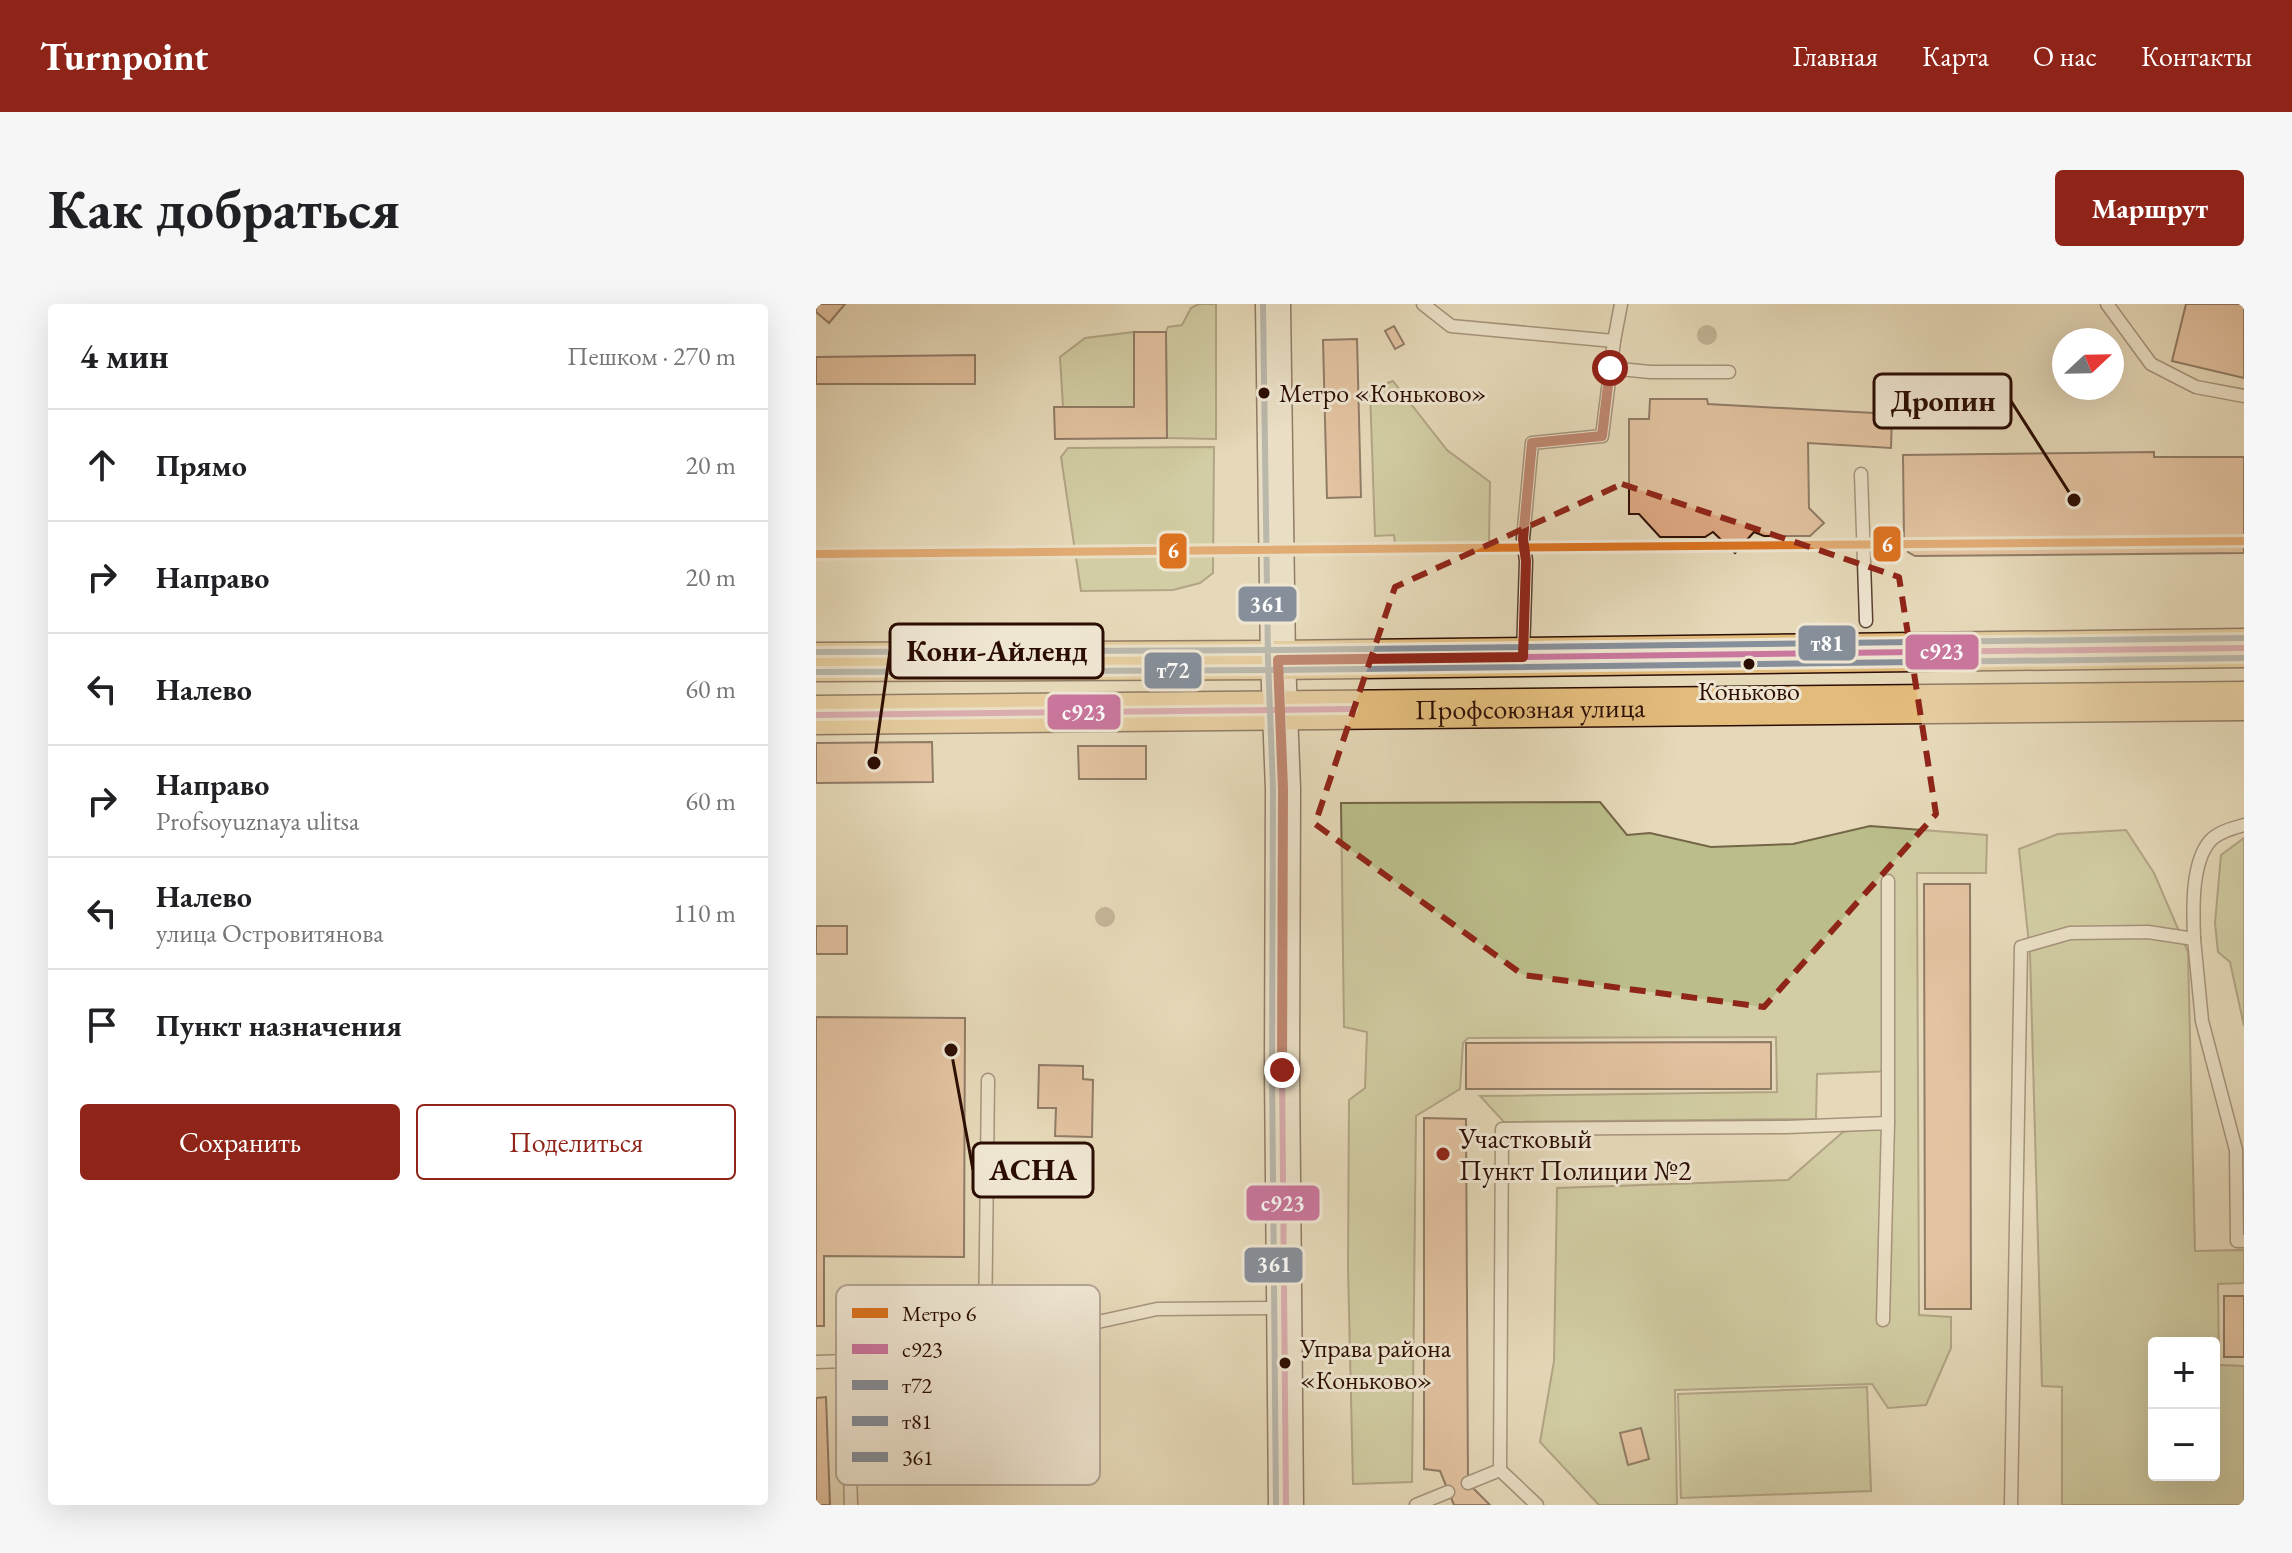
<!DOCTYPE html>
<html lang="ru">
<head>
<meta charset="utf-8">
<style>
  body { margin:0; font-family:"EB Garamond",serif; background:#f6f6f6; color:#202124 }
  .controls { position:absolute; right:24px; bottom:24px; display:grid; overflow:hidden; border-radius:8px; box-shadow:0 8px 32px #0002 }
  .controls button { width:72px; height:72px; display:grid; place-items:center; padding:0; border:0; border-bottom:2px solid #e0e0e0; background:#fff; color:#202124; font:40px sans-serif }
  .compass { position:absolute; left:1236px; top:24px; width:72px; height:72px; border-radius:50%; background:#fff; box-shadow:0 8px 32px #0002; rotate:68deg }
  .stop { position:absolute; width:24px; height:24px; margin:-18px; border:6px solid #8f2418; border-radius:50%; background:#fff }
  .stop.end { background:#8f2418; border-color:#fff; box-shadow:0 2px 8px #0008 }
  .list { margin:0; padding:0; list-style:none }
  h2 { display:flex; justify-content:space-between; align-items:center; height:104px; margin:0; padding:0 32px; font-size:34px }
  h2 small { font-size:26px; font-weight:400; color:#757577 }
  .list li { display:grid; grid-template-columns:52px 1fr auto; gap:24px; align-items:center; box-sizing:border-box; height:112px; padding:0 32px; border-top:2px solid #e0e0e0 }
  .list b { display:block; font-size:30px; white-space:nowrap }
  .list p { margin:0; font-size:26px; white-space:nowrap; color:#757577 }
  .list em { font-size:26px; font-style:normal; color:#757577 }
  .actions { display:flex; gap:16px; padding:24px 32px }
  .actions a { flex:1; padding:18px 0; border:2px solid #8f2418; border-radius:8px; text-align:center; font-size:28px; color:#8f2418 }
  .actions .main { background:#8f2418; color:#fff }
  .icon { flex:none; width:44px; height:44px; fill:none; stroke:currentColor; stroke-width:2; stroke-linecap:round; stroke-linejoin:round }
  .map { position:relative; flex:none; width:1428px; height:1201px; overflow:hidden; border-radius:8px }
  header { display:flex; align-items:center; gap:48px; box-sizing:border-box; height:112px; padding:0 40px; background:#8f2418; color:#fff }
  header strong { font-size:38px }
  nav { display:flex; gap:44px; margin-inline-start:auto; font-size:28px }
  .intro { display:flex; align-items:center; justify-content:space-between; box-sizing:border-box; height:192px; padding:0 48px }
  h1 { margin:0; font-size:56px }
  .button { padding:20px 36px; border-radius:8px; background:#8f2418; color:#fff; font-size:28px; font-weight:700 }
  main { display:flex; gap:48px; padding:0 48px }
  aside { flex:1; background:#fff; border-radius:8px; box-shadow:0 8px 32px #0002 }
  .map>svg:first-child { display:block }
  .green { fill:#bbbe8b; stroke:#736646; stroke-width:2; fill-rule:evenodd }
  .building { fill:#dfa984; stroke:#2b0d02; stroke-width:2 }
  .lines { fill:none; stroke-linecap:round; stroke-linejoin:round }
  .service-casing { stroke:#5a4030; stroke-width:15 }
  .secondary-casing { stroke:#2b0d02; stroke-width:37 }
  .primary-casing { stroke:#2b0d02; stroke-width:41 }
  .service { stroke:#efe6d2; stroke-width:12 }
  .secondary { stroke:#efe6d2; stroke-width:34 }
  .primary { stroke:#e3bc7c; stroke-width:38 }
  .bus-1-casing { stroke:#efe6d2; stroke-width:12 }
  .bus-2-casing { stroke:#efe6d2; stroke-width:12 }
  .bus-3-casing { stroke:#efe6d2; stroke-width:12 }
  .bus-4-casing { stroke:#efe6d2; stroke-width:12 }
  .bus-1 { stroke:#ca779e; stroke-width:6 }
  .bus-2 { stroke:#868f9a; stroke-width:6 }
  .bus-3 { stroke:#868f9a; stroke-width:6 }
  .bus-4 { stroke:#868f9a; stroke-width:6 }
  .metro-1-casing { stroke:#efe6d2; stroke-width:14 }
  .metro-1 { stroke:#dc7320; stroke-width:8 }
  .tree { fill:#9b8b6f }
  .route { stroke:#8f2418; stroke-width:10 }
  .marked { fill:none; stroke:#8f2418; stroke-width:6; stroke-dasharray:16 10; stroke-linejoin:round }
  .bus-dot { fill:#2b0d02; stroke:#efe6d2; stroke-width:3 }
  .poi-dot { fill:#8f2418; stroke:#efe6d2; stroke-width:3 }
  .labels { text-anchor:middle; dominant-baseline:central; stroke-width:6; stroke-linejoin:round; paint-order:stroke }
  .bus-label { font-size:26px; fill:#2b0d02; stroke:#efe6d2; text-anchor:start }
  .street-label { font-size:28px; fill:#2b0d02; stroke:#efe6d2 }
  .poi-label { font-size:28px; fill:#2b0d02; stroke:#efe6d2; text-anchor:start }
  .key { fill:#efe6d2; stroke:#b4a594; stroke-width:2 }
  .key-label { font-size:22px; fill:#2b0d02 }
  .leader { fill:none; stroke:#2b0d02; stroke-width:3 }
  .callout-dot { fill:#2b0d02; stroke:#efe6d2; stroke-width:3 }
  .callout { fill:#efe6d2; stroke:#2b0d02; stroke-width:3 }
  .callout-label { font-size:30px; text-anchor:middle; font-weight:bold; fill:#2b0d02 }
  .line-badge { stroke:#efe6d2; stroke-width:3 }
  .badge-label { font-size:22px; text-anchor:middle; font-weight:bold; fill:#fff }
</style>
</head>
<body>
<header>
<strong>Turnpoint</strong>
<nav><a>Главная</a><a>Карта</a><a>О нас</a><a>Контакты</a></nav>
</header>
<div class="intro"><h1>Как добраться</h1><a class="button">Маршрут</a></div>
<main>
<aside>
<h2>4 мин<small>Пешком · 270 m</small></h2>
<ul class="list">
<li><svg class="icon" aria-label="ahead" viewBox="0 0 24 24"><path d="M12 20V5M6 11l6-6 6 6"/></svg><div><b>Прямо</b></div><em>20 m</em></li>
<li><svg class="icon" aria-label="right" viewBox="0 0 24 24"><path d="M7 20v-9h11M14 6l5 5-5 5"/></svg><div><b>Направо</b></div><em>20 m</em></li>
<li><svg class="icon" aria-label="left" viewBox="0 0 24 24"><path d="M17 20v-9H6M10 6l-5 5 5 5"/></svg><div><b>Налево</b></div><em>60 m</em></li>
<li><svg class="icon" aria-label="right" viewBox="0 0 24 24"><path d="M7 20v-9h11M14 6l5 5-5 5"/></svg><div><b>Направо</b><p>Profsoyuznaya ulitsa</p></div><em>60 m</em></li>
<li><svg class="icon" aria-label="left" viewBox="0 0 24 24"><path d="M17 20v-9H6M10 6l-5 5 5 5"/></svg><div><b>Налево</b><p>улица Островитянова</p></div><em>110 m</em></li>
<li><svg class="icon" aria-label="arrive" viewBox="0 0 24 24"><path d="M6 21V4h12l-3 4 3 4H6"/></svg><div><b>Пункт назначения</b></div></li>
</ul>
<div class="actions"><a class="main">Сохранить</a><a>Поделиться</a></div>
</aside>
<div class="map">
<svg width="1428" height="1201" viewBox="0 0 1428 1201">
  <rect width="100%" height="100%" fill="#e6d9b9"/>
  <filter id="stains"><feTurbulence type="fractalNoise" baseFrequency=".0025" numOctaves="4"/><feColorMatrix values="0 0 0 0 .2 0 0 0 0 .09 0 0 0 0 .02 0 0 0 .5 -.17"/></filter>
  <radialGradient id="worn" r=".72"><stop offset=".6" stop-color="#630" stop-opacity="0"/><stop offset="1" stop-color="#630" stop-opacity=".3"/></radialGradient>
  <g class="green">
    <path d="M383 0H400V135L351 134 350 28 352 23 366 21 375 4Z"/>
    <path d="M318 28V103H247L244 53 269 34Z"/>
    <path d="M577 77 631 146 674 178 673 240H579L578 231 559 232 554 86Z"/>
    <path d="M398 143 397 269 384 279 357 286 265 287 245 153 252 144Z"/>
    <path d="M784 498 811 531 834 529 895 543 977 540 1054 522 1171 531 1170 569H1101L1103 1011 1135 1013V1044L1110 1101 1072 1104 1056 1080 859 1086 861 1201H783L724 1138 738 1057 741 884 972 876 1027 828 1072 819 1078 767 1001 770 1000 815 688 818 664 792 961 788 960 733 652 734 647 739 644 785 600 812 596 1178 537 1180 532 963 533 796 549 784 551 728 528 723 525 499Z"/>
    <path d="M1310 526 1338 569 1372 648 1379 947 1428 946V979L1402 980 1403 1061 1428 1062V1201H1246V1083L1226 1082 1214 650 1203 545 1242 530ZM1338 1039H1398V1171H1338Z"/>
    <path d="M1428 534V722L1414 658 1402 648 1399 619 1405 551Z"/>
    <path d="M1051 1083 1055 1187 865 1194 862 1090Z"/>
  </g>
  <g class="building">
    <path d="M0 0H29L13 19 0 8Z"/>
    <path d="M1370 0H1428V74L1356 57Z"/>
    <path d="M578 22 588 40 579 45 569 27Z"/>
    <path d="M318 28H350L351 134 239 135 238 103H318Z"/>
    <path d="M541 35 545 193 511 194 507 36Z"/>
    <path d="M159 51V80H0V53Z"/>
    <path d="M834 95H891L892 100 1076 110 1075 144 992 139 993 204 1008 219 994 232H948L938 228 919 249 897 228 889 233H844L823 210H813V115H833Z"/>
    <path d="M1338 148V153H1428V249L1099 252 1092 248 1088 238 1087 151Z"/>
    <path d="M116 438 117 478 0 479V439Z"/>
    <path d="M262 442H330V475H263Z"/>
    <path d="M1108 580H1154L1155 1005H1109Z"/>
    <rect x="0" y="622" width="31" height="28"/>
    <path d="M0 713 149 714 148 953 8 952V1022H0Z"/>
    <path d="M955 738V785H650V739Z"/>
    <path d="M223 761 267 762V775L277 776 276 833 239 832 240 804H222Z"/>
    <path d="M608 814 650 815 652 1179 674 1201H638L624 1167 608 1165Z"/>
    <rect x="1408" y="992" width="20" height="61"/>
    <path d="M10 1093 14 1201H0V1094Z"/>
    <path d="M825 1124 833 1155 812 1161 804 1129Z"/>
  </g>
  <g class="lines">
    <g class="service-casing">
      <g id="service">
        <path d="M607 0 635 22 798 37 805 0"/>
        <path d="M1291 0 1335 60 1380 83 1428 92"/>
        <path d="M794 64 834 68H913"/>
        <path d="M1045 170 1050 317"/>
        <path d="M707 350 710 257 707 235 716 139 786 132 798 37"/>
        <path d="M1072 577V819"/>
        <path d="M1378 635 1386 717 1420 846 1421 937H1428"/>
        <path d="M172 776 169 1027 250 1025 341 1005 468 1004"/>
        <path d="M0 1058 31 1057 35 1201"/>
        <path d="M684 1166 686 825 971 823 1072 819 1067 1016"/>
        <path d="M652 1179 684 1166 721 1201"/>
        <path d="M600 1201 632 1188"/>
        <path d="M1195 1201 1205 643 1254 629 1332 628 1378 635C1377 606 1375 559 1394 537 1402 528 1417 524 1428 521"/>
      </g>
    </g>
    <g class="secondary-casing">
      <path id="secondary" d="M457 0 462 356 467 485 466 766 470 1201"/>
    </g>
    <g class="primary-casing">
      <g id="primary">
        <path d="M0 358 462 356 1428 344"/>
        <path id="s1" d="M0 411 1428 397"/>
      </g>
    </g>
    <use href="#service" class="service"/>
    <use href="#secondary" class="secondary"/>
    <use href="#primary" class="primary"/>
    <g class="bus-1-casing">
      <g id="bus-1">
        <path d="M0 411 536 405"/>
        <path d="M470 1201 466 766 467 485 462 356 1428 344"/>
      </g>
    </g>
    <g class="bus-2-casing">
      <path id="bus-2" d="M0 368 462 366 1428 354"/>
    </g>
    <g class="bus-3-casing">
      <path id="bus-3" d="M0 348 462 346 1428 334"/>
    </g>
    <g class="bus-4-casing">
      <path id="bus-4" d="M447 0 452 356 457 485 456 766 460 1201"/>
    </g>
    <use href="#bus-1" class="bus-1"/>
    <use href="#bus-2" class="bus-2"/>
    <use href="#bus-3" class="bus-3"/>
    <use href="#bus-4" class="bus-4"/>
    <g class="metro-1-casing">
      <path id="metro-1" d="M0 250 1428 237"/>
    </g>
    <use href="#metro-1" class="metro-1"/>
  </g>
  <g class="tree">
    <circle cx="891" cy="31" r="10"/>
    <circle cx="289" cy="613" r="10"/>
  </g>
  <g class="lines">
    <path class="route" d="M466 766 467 485 462 356 707 353 710 257 707 235 716 139 786 132 794 64"/>
  </g>
  <path d="M0 0H1428V1201H0ZM806 180 1083 273 1120 510 948 703 707 671 499 520 579 283Z" fill="#e6d9b9" fill-opacity=".55" fill-rule="evenodd"/>
  <path class="marked" d="M806 180 1083 273 1120 510 948 703 707 671 499 520 579 283Z"/>
  <g class="bus-dot">
    <circle cx="448" cy="89" r="7"/>
    <circle cx="933" cy="360" r="7"/>
    <circle cx="469" cy="1059" r="7"/>
  </g>
  <circle class="poi-dot" cx="627" cy="850" r="8"/>
  <g class="labels">
    <g class="bus-label">
      <text x="463" y="89">Метро «Коньково»</text>
      <text x="933" y="387" text-anchor="middle">Коньково</text>
      <text x="484" y="1044">Управа района<tspan x="484" dy="32">«Коньково»</tspan></text>
    </g>
    <g class="street-label">
      <text stroke="none"><textPath href="#s1" startOffset="714">Профсоюзная улица</textPath></text>
    </g>
    <g class="poi-label">
      <text x="643" y="834">Участковый<tspan x="643" dy="32">Пункт Полиции №2</tspan></text>
    </g>
  </g>
  <rect x="20" y="981" width="264" height="200" rx="12" class="key"/>
  <rect x="36" y="1004" width="36" height="10" fill="#dc7320"/>
  <rect x="36" y="1040" width="36" height="10" fill="#ca779e"/>
  <rect x="36" y="1076" width="36" height="10" fill="#868f9a"/>
  <rect x="36" y="1112" width="36" height="10" fill="#868f9a"/>
  <rect x="36" y="1148" width="36" height="10" fill="#868f9a"/>
  <g class="key-label">
    <text x="86" y="1017">Метро 6</text>
    <text x="86" y="1053">с923</text>
    <text x="86" y="1089">т72</text>
    <text x="86" y="1125">т81</text>
    <text x="86" y="1161">361</text>
  </g>
  <path class="leader" d="M1258 196L1195 97M58 459L74 347M135 746L157 866"/>
  <g class="callout-dot">
    <circle cx="1258" cy="196" r="8"/>
    <circle cx="58" cy="459" r="8"/>
    <circle cx="135" cy="746" r="8"/>
  </g>
  <g class="callout">
    <rect x="1058" y="70" width="137" height="54" rx="8"/>
    <rect x="74" y="320" width="213" height="54" rx="8"/>
    <rect x="157" y="839" width="120" height="54" rx="8"/>
  </g>
  <g class="callout-label">
    <text x="1127" y="107">Дропин</text>
    <text x="181" y="357">Кони-Айленд</text>
    <text x="217" y="876">АСНА</text>
  </g>
  <g class="line-badge">
    <rect x="1056" y="221" width="30" height="38" rx="8" fill="#dc7320"/>
    <rect x="342" y="228" width="30" height="38" rx="8" fill="#dc7320"/>
    <rect x="421" y="281" width="61" height="38" rx="8" fill="#868f9a"/>
    <rect x="981" y="320" width="60" height="38" rx="8" fill="#868f9a"/>
    <rect x="1088" y="329" width="76" height="38" rx="8" fill="#ca779e"/>
    <rect x="327" y="347" width="60" height="39" rx="8" fill="#868f9a"/>
    <rect x="230" y="389" width="76" height="38" rx="8" fill="#ca779e"/>
    <rect x="429" y="880" width="76" height="38" rx="8" fill="#ca779e"/>
    <rect x="427" y="942" width="61" height="38" rx="8" fill="#868f9a"/>
  </g>
  <g class="badge-label">
    <text x="1071" y="248">6</text>
    <text x="357" y="254">6</text>
    <text x="451" y="308">361</text>
    <text x="1011" y="347">т81</text>
    <text x="1126" y="355">с923</text>
    <text x="357" y="374">т72</text>
    <text x="268" y="416">с923</text>
    <text x="467" y="907">с923</text>
    <text x="458" y="968">361</text>
  </g>
  <rect width="100%" height="100%" filter="url(#stains)"/>
  <rect width="100%" height="100%" fill="url(#worn)"/>
</svg>
<div class="controls">
<button>+</button>
<button>−</button>
</div>
<svg class="compass" viewBox="-18 -18 36 36"><path d="M0-13l5 13h-10z" fill="#e53935"/><path d="M0 13l5-13h-10z" fill="#757577"/></svg>
<div class="stop" style="left:794px;top:64px"></div>
<div class="stop end" style="left:466px;top:766px"></div>
</div>
</main>
</body>
</html>
